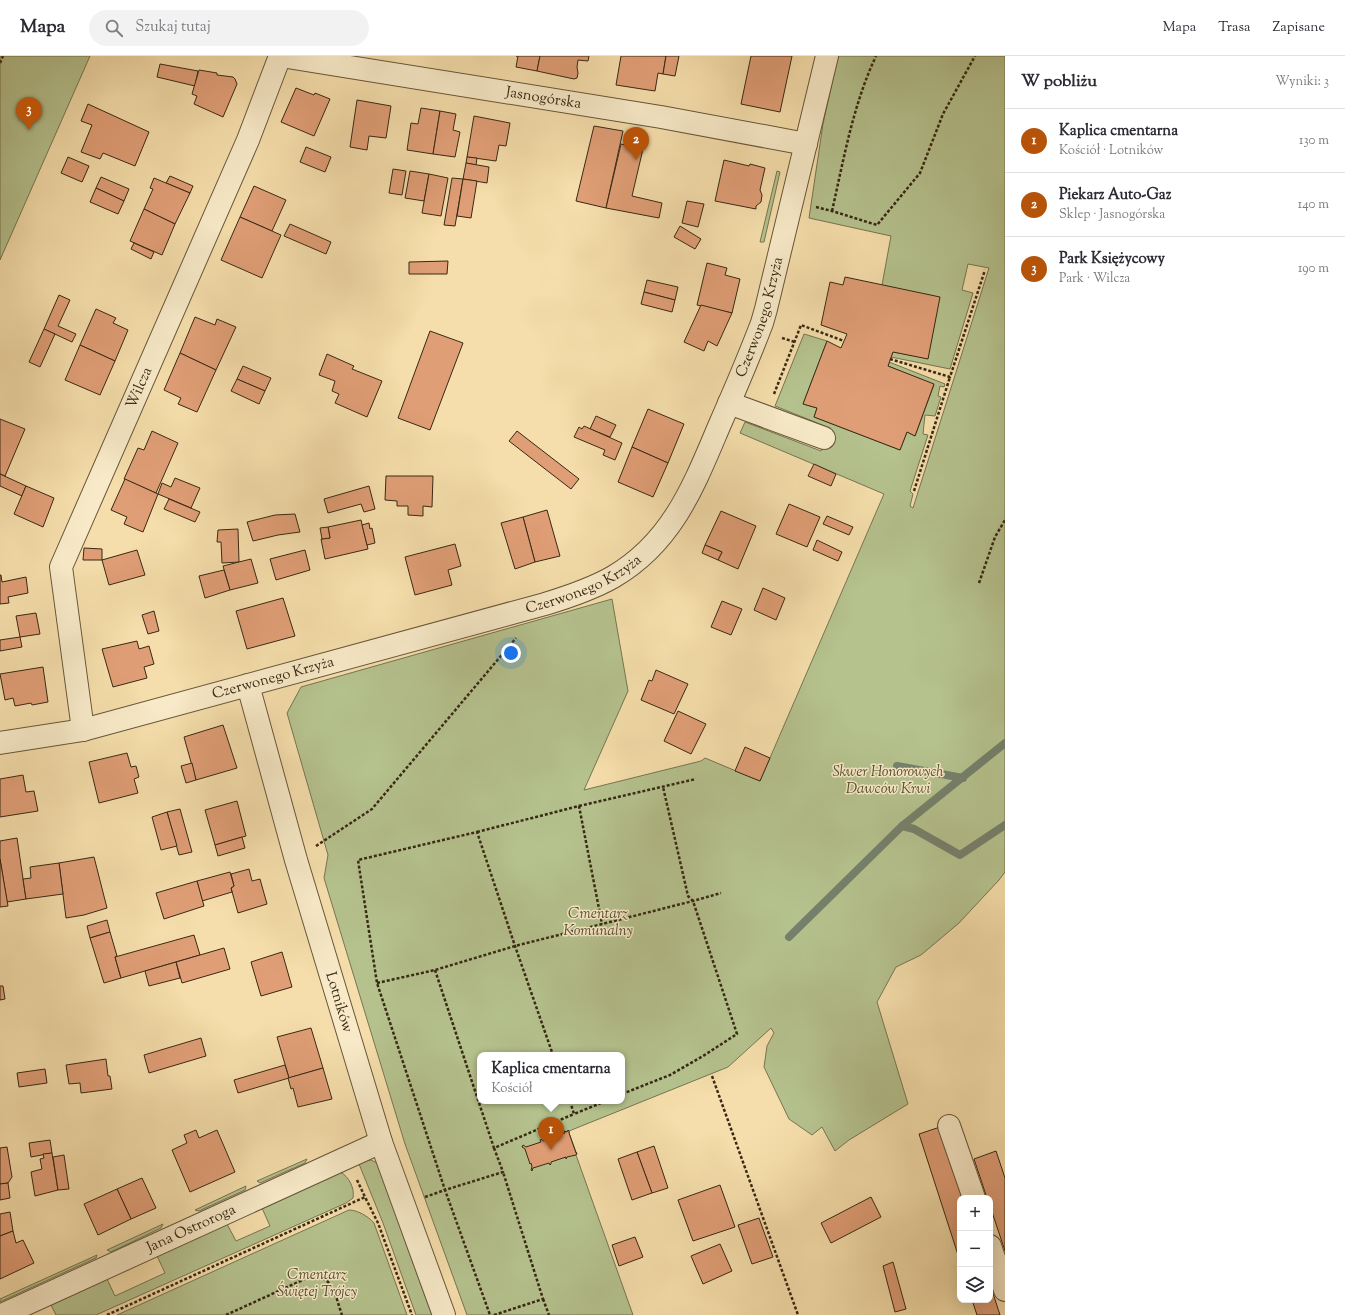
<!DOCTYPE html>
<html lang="pl">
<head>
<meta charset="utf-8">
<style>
  body { margin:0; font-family:"Sorts Mill Goudy",serif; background:#f2f2f3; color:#2b2b33 }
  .controls { position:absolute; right:12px; bottom:12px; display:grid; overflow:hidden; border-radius:8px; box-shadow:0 4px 16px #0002 }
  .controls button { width:36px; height:36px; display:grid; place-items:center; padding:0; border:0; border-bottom:1px solid #e1e1e2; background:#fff; color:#2b2b33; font:20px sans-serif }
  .you { position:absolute; left:511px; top:597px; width:14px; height:14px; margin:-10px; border:3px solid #fff; border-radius:50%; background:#1a73e8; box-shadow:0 0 0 6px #1a73e833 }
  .badge { display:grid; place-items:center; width:26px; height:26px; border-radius:50%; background:#b45309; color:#fff; font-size:13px; font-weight:700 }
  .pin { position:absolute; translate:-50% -33px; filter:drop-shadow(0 1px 2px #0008) }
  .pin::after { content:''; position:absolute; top:21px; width:14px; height:12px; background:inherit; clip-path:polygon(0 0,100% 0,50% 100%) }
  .popup { position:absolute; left:477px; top:996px; width:148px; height:52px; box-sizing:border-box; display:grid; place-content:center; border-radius:8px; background:#fff; filter:drop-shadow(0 1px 3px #0005); font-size:13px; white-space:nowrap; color:#7c7c81 }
  .popup b { font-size:15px; color:#2b2b33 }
  .popup::after { content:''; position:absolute; left:50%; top:100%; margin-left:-8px; border:8px solid transparent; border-top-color:#fff }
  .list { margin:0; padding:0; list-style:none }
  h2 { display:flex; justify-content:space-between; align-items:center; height:52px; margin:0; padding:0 16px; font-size:17px }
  h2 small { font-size:13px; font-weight:400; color:#7c7c81 }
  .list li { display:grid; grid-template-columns:26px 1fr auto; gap:12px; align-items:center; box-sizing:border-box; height:64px; padding:0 16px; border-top:1px solid #e1e1e2 }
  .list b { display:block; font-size:15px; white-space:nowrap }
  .list p { margin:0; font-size:13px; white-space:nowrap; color:#7c7c81 }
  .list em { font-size:13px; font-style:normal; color:#7c7c81 }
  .icon { flex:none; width:22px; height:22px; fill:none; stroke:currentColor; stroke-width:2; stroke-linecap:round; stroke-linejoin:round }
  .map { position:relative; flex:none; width:1005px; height:1259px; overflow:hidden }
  header { display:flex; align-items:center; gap:24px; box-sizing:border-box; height:56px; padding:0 20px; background:#fff; border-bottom:1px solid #e1e1e2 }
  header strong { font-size:19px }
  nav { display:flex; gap:22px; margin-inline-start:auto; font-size:14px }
  .search { width:280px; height:36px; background:#f2f2f3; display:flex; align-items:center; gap:10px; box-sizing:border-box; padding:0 14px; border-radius:22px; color:#7c7c81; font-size:15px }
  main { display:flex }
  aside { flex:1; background:#fff }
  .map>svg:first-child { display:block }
  .green { fill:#b5c28e; stroke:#767551; fill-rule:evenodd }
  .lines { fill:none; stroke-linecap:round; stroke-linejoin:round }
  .stream { stroke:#75816c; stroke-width:8 }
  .building { fill:#e09e76; stroke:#382814 }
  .minor-casing { stroke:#67563a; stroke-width:24 }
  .path { stroke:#382814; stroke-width:2.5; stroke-dasharray:3 2; stroke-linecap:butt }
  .minor { stroke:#f8eac8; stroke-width:22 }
  .labels { text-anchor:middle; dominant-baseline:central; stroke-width:3; stroke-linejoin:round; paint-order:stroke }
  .street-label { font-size:15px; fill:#382814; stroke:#f8eac8 }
  .park-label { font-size:15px; font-style:italic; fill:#574e32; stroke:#f8eac8 }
</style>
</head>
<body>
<header>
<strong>Mapa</strong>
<div class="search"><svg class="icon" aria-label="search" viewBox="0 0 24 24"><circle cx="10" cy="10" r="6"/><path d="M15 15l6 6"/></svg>Szukaj tutaj</div>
<nav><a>Mapa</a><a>Trasa</a><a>Zapisane</a></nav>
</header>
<main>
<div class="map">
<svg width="1005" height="1259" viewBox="0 0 1005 1259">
  <rect width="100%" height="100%" fill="#f5deab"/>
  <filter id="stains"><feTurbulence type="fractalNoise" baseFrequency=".005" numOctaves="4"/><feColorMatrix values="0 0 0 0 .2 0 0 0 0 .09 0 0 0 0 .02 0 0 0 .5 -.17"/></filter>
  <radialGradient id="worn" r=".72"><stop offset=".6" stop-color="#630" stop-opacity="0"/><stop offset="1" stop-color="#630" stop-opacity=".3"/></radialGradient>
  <g class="green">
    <path d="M0 0H90L0 204Z"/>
    <path d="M838 0H1005V816L999 824 959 867 921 899 896 911 877 946 908 1048 849 1084 835 1095 822 1071 812 1079 789 1063 764 1011 767 990 774 977 771 972 728 1011 569 1075V1077L576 1096 577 1097 576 1099 633 1259H467L405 1088 324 822 328 799 287 657 301 631 612 543 628 635 584 734 701 705 705 702 760 725 884 438 740 377 745 366 821 395 830 372 775 350 804 278 827 285 803 348 817 352 814 361 900 394 907 376 915 380 934 329 888 310 889 306 945 328 944 331 940 330 938 340 941 341 935 360 925 359 923 378 928 379 910 435 913 438 910 450 913 452 989 212 968 208 962 234 973 237 950 313 891 301 893 296 928 302 882 229 891 180 809 162 823 68ZM480 999H622V1045H480Z"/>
    <path d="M777 115 780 116 764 186H760Z"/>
    <path d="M307 1103 305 1107 260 1127 257 1125Z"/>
    <path d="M371 1104 377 1107 432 1259H416L383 1167 359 1108 364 1105Z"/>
    <path d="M340 1116C349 1120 355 1133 353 1142L346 1147 96 1259H56L51 1249 107 1223 115 1240 165 1217 157 1200 227 1168 236 1185 270 1170 262 1152Z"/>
    <path d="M246 1130 245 1134 199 1155 195 1154Z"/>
    <path d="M349 1154C357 1154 368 1160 374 1167L407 1259H117Z"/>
    <path d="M163 1168 161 1172 111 1196 107 1194Z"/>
    <path d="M97 1199 96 1202 0 1246V1243Z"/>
  </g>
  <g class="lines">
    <g class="stream">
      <path d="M897 710 963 722"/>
      <path d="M902 770 1005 687"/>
      <path d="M789 881 902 770 914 773 960 799 1005 769"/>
    </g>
  </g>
  <g class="building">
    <path d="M516 0H540L537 15 516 11 518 0Z"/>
    <path d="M540 0H589L588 5 578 4 577 11 578 17 577 22 574 23 537 15Z"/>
    <path d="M621 0H666L663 18 658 17 655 35 616 29Z"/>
    <path d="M666 0H679L675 20 663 18Z"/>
    <path d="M751 0H792L780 56 741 48Z"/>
    <path d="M160 8 198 15 195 30 157 21Z"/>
    <path d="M199 14 217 17V19L233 21 235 23 237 28 223 61 194 48 197 40 192 38Z"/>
    <path d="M296 32 314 39 315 37 330 43 314 80 281 66Z"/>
    <path d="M357 44 391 50 386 82 369 80 367 94 350 91Z"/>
    <path d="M88 48 149 76 135 110 103 97 100 103 81 96 92 69 81 65Z"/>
    <path d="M421 52 440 55 433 98 407 94 411 67 418 68Z"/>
    <path d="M440 55 456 58 453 74 460 76 455 101 433 98Z"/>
    <path d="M474 60 510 67 506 90 499 89 496 105 467 101Z"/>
    <path d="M594 70 623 75 606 152 576 145Z"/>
    <path d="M621 88 643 93 632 140 662 147 659 162 606 152Z"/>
    <path d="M306 91 331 101 325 116 300 106Z"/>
    <path d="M68 101 89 110 82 126 61 117Z"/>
    <path d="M467 101 477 102 476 109 466 107Z"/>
    <path d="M724 104 749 110 750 108 765 112 760 134 762 139 761 146 756 150V153L715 145Z"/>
    <path d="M466 107 489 111 487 127 463 123Z"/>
    <path d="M393 113 406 115 402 139 389 137Z"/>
    <path d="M410 115 429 118 424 145 405 142Z"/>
    <path d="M429 118 448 122 441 160 422 157Z"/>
    <path d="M170 120 193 130 190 137 166 127Z"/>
    <path d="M101 121 129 133 124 145 96 132Z"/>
    <path d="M154 122 190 137 175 168 144 153 153 133 150 132Z"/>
    <path d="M452 122 463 123 455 170 444 169Z"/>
    <path d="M463 123 477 125 471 162 457 160Z"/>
    <path d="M254 130 286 144 272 175 240 161Z"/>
    <path d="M96 132 124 145 118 158 90 146Z"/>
    <path d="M687 145 704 148 698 171 682 167Z"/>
    <path d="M144 153 175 168 162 199 130 185Z"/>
    <path d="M240 161 281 179 262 222 221 204Z"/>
    <path d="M290 168 331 186 326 198 284 180Z"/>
    <path d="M680 170 701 183 695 193 674 181Z"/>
    <path d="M134 187 154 196 151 203 131 193Z"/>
    <path d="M448 205 447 218H409V206Z"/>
    <path d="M707 207 727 212 725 219 740 223 732 257 697 249Z"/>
    <path d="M845 221 940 241 928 303 893 296 888 310 934 328 915 380 907 376 900 394 814 361 817 352 803 348 827 285 841 292 847 278 821 269 830 226 843 229Z"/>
    <path d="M647 224 678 231 675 244 644 236Z"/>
    <path d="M644 236 675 244 672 256 641 248Z"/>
    <path d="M59 239 70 244 58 270 76 278 72 286 44 273Z"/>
    <path d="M701 249 732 257 717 290 708 285 704 295 684 286Z"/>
    <path d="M96 253 116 262 113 267 128 274 115 305 80 289Z"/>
    <path d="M195 261 215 269 217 263 236 271 216 314 180 297Z"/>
    <path d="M44 273 55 278 40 311 29 306Z"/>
    <path d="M430 275 463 287 430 374 398 362Z"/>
    <path d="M80 289 115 305 100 339 65 324Z"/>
    <path d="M180 297 216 314 197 356 178 348 181 342 164 334Z"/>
    <path d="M327 298 354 310 352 313 382 325 367 361 335 347 339 338 332 335 335 325 319 319Z"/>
    <path d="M243 310 271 322 265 335 237 323Z"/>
    <path d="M237 323 265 335 259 348 231 335Z"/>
    <path d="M648 353 684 368 668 407 632 391Z"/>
    <path d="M596 360 616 369 610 381 590 373Z"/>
    <path d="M0 363 25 373 5 420 0 418Z"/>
    <path d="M584 370 622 387 615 404 603 399 605 394 574 381 579 371 582 373Z"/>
    <path d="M152 375 178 387 156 437 124 423 138 392 144 394Z"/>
    <path d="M517 375 579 423 571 433 509 385Z"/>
    <path d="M632 391 668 407 653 441 618 426Z"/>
    <path d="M814 408 836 418 831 430 808 420Z"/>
    <path d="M0 418 26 430 22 440 0 430Z"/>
    <path d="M386 420H433L432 451 423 450V460L408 459V450H397V445L385 444Z"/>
    <path d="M175 422 200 432 191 452 158 438 162 427 171 431Z"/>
    <path d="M125 423 158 438 143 476 124 468 127 461 111 454Z"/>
    <path d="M26 430 54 442 43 471 14 458Z"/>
    <path d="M369 430 375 453 364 456 361 448 328 457 324 443Z"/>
    <path d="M169 443 200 456 195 466 164 453Z"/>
    <path d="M789 448 820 461 807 491 776 478Z"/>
    <path d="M547 454 560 500 535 506 523 461Z"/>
    <path d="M721 455 756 470 738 513 718 504 722 496 705 489Z"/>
    <path d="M295 458 300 476 278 479 253 485 247 466 275 459Z"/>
    <path d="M827 460 853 471 849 479 823 468Z"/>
    <path d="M523 461 535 506 515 513 501 467Z"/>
    <path d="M361 464 368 493 325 503 321 483 330 482 328 471Z"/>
    <path d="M369 467 370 473 372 472 375 487 367 489 362 469Z"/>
    <path d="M328 471 330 482 322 483 320 472Z"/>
    <path d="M238 473 239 506 222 507 221 486H217L218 474Z"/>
    <path d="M817 484 842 496 838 505 813 494Z"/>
    <path d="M455 488 461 510 448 514 452 529 415 539 405 501Z"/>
    <path d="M705 489 722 496 718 504 702 497Z"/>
    <path d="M84 492 102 493V504H83Z"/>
    <path d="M137 494 145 519 109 529 102 504Z"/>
    <path d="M305 494 310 514 276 524 270 503Z"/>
    <path d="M251 503 258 527 230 534 223 510Z"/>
    <path d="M224 514 230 534 205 542 199 520Z"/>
    <path d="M0 519H1L2 526 26 521 28 537 8 541 9 547 0 548Z"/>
    <path d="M763 532 785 542 776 564 754 554Z"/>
    <path d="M283 542 295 580 247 593 236 555Z"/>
    <path d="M722 545 742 553 731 579 711 571Z"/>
    <path d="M154 555 159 575 148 578 142 559Z"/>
    <path d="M36 557 40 578 20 581 16 560Z"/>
    <path d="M20 581 22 591 0 595V584Z"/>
    <path d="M137 585 139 593 149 590 154 608 144 611 147 622 113 631 102 593Z"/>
    <path d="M43 611 48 646 32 649 31 647 15 650 13 642 5 644 0 618Z"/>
    <path d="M656 614 688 628 674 658 641 644 649 624 652 625Z"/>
    <path d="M678 655 706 668 691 698 664 685Z"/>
    <path d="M223 669 237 712 196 724 184 681Z"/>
    <path d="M745 691 770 702 760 725 735 715Z"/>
    <path d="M127 697 131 711 136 710 139 721 134 723 138 737 99 747 89 706Z"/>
    <path d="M192 707 196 724 186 727 181 710Z"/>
    <path d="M23 719 26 736 34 735 38 755 0 761V723Z"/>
    <path d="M237 745 246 780 215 789 205 754Z"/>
    <path d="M180 753 192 796 179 799 167 756Z"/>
    <path d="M167 756 177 790 161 794 152 761Z"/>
    <path d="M242 781 245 792 218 800 215 789Z"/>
    <path d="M17 782 26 843 7 846 0 803V785Z"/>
    <path d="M94 801 107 852 84 859 66 862 59 807Z"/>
    <path d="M0 803 8 850 0 851Z"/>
    <path d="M59 807 63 838 26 843 23 823 31 822 30 811Z"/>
    <path d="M249 813 252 825 260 823 267 848 238 857 231 832 234 830 231 818Z"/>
    <path d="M230 816 234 830 231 832 232 836 202 845 197 825Z"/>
    <path d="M197 825 204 850 164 863 156 837Z"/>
    <path d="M107 864 110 876 90 882 87 870Z"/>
    <path d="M110 876 117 900 115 901 121 922 104 927 90 882Z"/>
    <path d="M194 879 200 899 121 922 115 901Z"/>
    <path d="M224 892 230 913 182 927 176 906Z"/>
    <path d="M282 896 292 931 261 940 251 906Z"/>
    <path d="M176 906 180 922 149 930 145 915Z"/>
    <path d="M0 930H3L5 943 0 944Z"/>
    <path d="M311 972 323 1012 289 1022 277 981Z"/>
    <path d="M201 982 206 1000 149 1017 144 999Z"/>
    <path d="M106 1003 108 1020H110L112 1033 81 1037 80 1027 69 1028 66 1009Z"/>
    <path d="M285 1009 289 1022 238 1037 234 1024Z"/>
    <path d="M323 1012 332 1043 298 1051 293 1032 291 1033 288 1022Z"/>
    <path d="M45 1013 47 1027 19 1031 17 1017Z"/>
    <path d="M940 1071 963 1142H960V1205L919 1078Z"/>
    <path d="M196 1074 199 1082 217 1074 235 1116 190 1136 172 1094 187 1087 184 1079Z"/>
    <path d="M568 1074 569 1075V1077L576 1097H577L576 1099 567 1101 566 1103V1101L551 1106V1108L550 1109 549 1107 533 1112 532 1115 531 1114 532 1111 531 1107 530 1108 525 1093 522 1091 523 1089 526 1091 541 1086 540 1084 542 1083 543 1085 558 1080 557 1078 559 1077V1079L565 1077 564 1075 567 1076Z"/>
    <path d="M50 1084 52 1097 31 1101 29 1087Z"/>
    <path d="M654 1090 668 1132 652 1137 637 1096Z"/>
    <path d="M7 1091 12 1121 8 1127 0 1128V1092Z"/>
    <path d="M996 1095 1005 1122V1195L990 1150V1142H987L974 1103Z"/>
    <path d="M637 1096 652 1137 632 1144 618 1103Z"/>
    <path d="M52 1097 58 1134 35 1140 31 1116 42 1113 40 1103 44 1102 43 1098Z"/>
    <path d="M64 1099 69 1133 58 1134 53 1101Z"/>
    <path d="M142 1122 156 1152 131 1163 117 1133Z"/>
    <path d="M8 1127 10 1142 0 1144V1128Z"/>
    <path d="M720 1129 735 1171 693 1185 678 1144Z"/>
    <path d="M117 1133 131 1163 98 1179 84 1148Z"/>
    <path d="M871 1141 881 1161 831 1187 821 1167Z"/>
    <path d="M10 1156 13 1175 0 1180V1158Z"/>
    <path d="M759 1162 773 1201 752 1208 738 1169Z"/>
    <path d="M13 1175 16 1187 23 1184 34 1207 0 1223V1180Z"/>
    <path d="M635 1181 643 1201 619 1210 612 1189Z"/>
    <path d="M720 1188 732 1215 703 1228 691 1200Z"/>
    <path d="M893 1206 906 1253 895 1256 883 1210Z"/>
    <path d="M990 1228 1000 1259H977L972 1244H990Z"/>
  </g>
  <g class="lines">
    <g class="minor-casing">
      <g id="minor">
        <path id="s1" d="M281 0 661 61 806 88"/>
        <path d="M729 347 824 382"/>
        <path id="s2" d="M248 629 296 804 381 1086 444 1259"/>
        <path id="s3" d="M83 674 61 511 248 84 280 0"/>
        <path id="s4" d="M0 687 83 674 545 548C568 541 592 533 613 521 673 486 694 429 720 368 735 334 749 301 762 267L766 253 827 0"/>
        <path d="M949 1070 974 1142"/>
        <path d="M990 1190 1005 1234"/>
        <path id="s5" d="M2 1259 381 1086"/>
      </g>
    </g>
    <g class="path">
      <path d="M0 7 3 0"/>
      <path d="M816 151 832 155 877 169 920 117 943 58 975 0"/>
      <path d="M832 155C844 102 853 49 876 0"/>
      <path d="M782 282 795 286"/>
      <path d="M890 303 950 321 985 214"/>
      <path d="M774 338 801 269 844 285"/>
      <path d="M914 435 950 321"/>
      <path d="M979 527 995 481 1005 464"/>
      <path d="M579 750 696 723"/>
      <path d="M477 776 579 750 602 868"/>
      <path d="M316 790 372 753 516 582"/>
      <path d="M435 914 494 1092 574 1058"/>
      <path d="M377 927 435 914 515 890 693 845 721 837"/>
      <path d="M712 1020 798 1259"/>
      <path d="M622 1038 670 1019 703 1000 737 978 693 845 688 840 663 731"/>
      <path d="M570 1045 574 1058 606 1045"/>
      <path d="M494 1092 503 1116 445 1134 377 927 358 804 477 776 515 890 553 999"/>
      <path d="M357 1124 365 1141"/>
      <path d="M425 1141 445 1134 490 1259"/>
      <path d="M543 1243 549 1259"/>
      <path d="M107 1259 365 1141 378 1167 412 1259"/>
      <path d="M226 1259 307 1222C333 1215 335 1240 342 1259"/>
      <path d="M494 1259 543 1243 503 1116"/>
    </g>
    <use href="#minor" class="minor"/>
  </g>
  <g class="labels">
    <g class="street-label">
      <text stroke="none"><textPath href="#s1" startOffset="266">Jasnogórska</textPath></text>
      <text stroke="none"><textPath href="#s4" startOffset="941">Czerwonego Krzyża</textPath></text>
      <text stroke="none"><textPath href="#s3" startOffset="360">Wilcza</textPath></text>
      <text stroke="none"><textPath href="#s4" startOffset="606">Czerwonego Krzyża</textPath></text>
      <text stroke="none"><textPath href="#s4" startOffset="281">Czerwonego Krzyża</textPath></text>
      <text stroke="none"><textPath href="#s2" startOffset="330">Lotników</textPath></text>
      <text stroke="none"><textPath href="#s5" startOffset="208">Jana Ostroroga</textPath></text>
    </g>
    <g class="park-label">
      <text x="888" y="716">Skwer Honorowych<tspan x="888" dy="17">Dawców Krwi</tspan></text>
      <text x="598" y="858">Cmentarz<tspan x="598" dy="17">Komunalny</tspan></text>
      <text x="317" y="1219">Cmentarz<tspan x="317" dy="17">Świętej Trójcy</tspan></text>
    </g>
  </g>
  <rect width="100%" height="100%" filter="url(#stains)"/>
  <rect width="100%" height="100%" fill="url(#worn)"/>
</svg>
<div class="controls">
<button>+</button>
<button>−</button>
<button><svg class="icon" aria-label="layers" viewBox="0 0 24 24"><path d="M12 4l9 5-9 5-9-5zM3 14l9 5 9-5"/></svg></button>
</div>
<div class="you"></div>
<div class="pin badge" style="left:551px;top:1094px">1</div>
<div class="popup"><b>Kaplica cmentarna</b>Kościół</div>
<div class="pin badge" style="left:636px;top:104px">2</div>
<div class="pin badge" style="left:29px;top:74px">3</div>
</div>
<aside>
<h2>W pobliżu<small>Wyniki: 3</small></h2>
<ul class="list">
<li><span class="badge">1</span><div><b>Kaplica cmentarna</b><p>Kościół · Lotników</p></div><em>130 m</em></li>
<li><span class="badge">2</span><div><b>Piekarz Auto-Gaz</b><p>Sklep · Jasnogórska</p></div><em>140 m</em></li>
<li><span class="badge">3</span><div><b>Park Księżycowy</b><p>Park · Wilcza</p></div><em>190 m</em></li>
</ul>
</aside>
</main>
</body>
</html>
